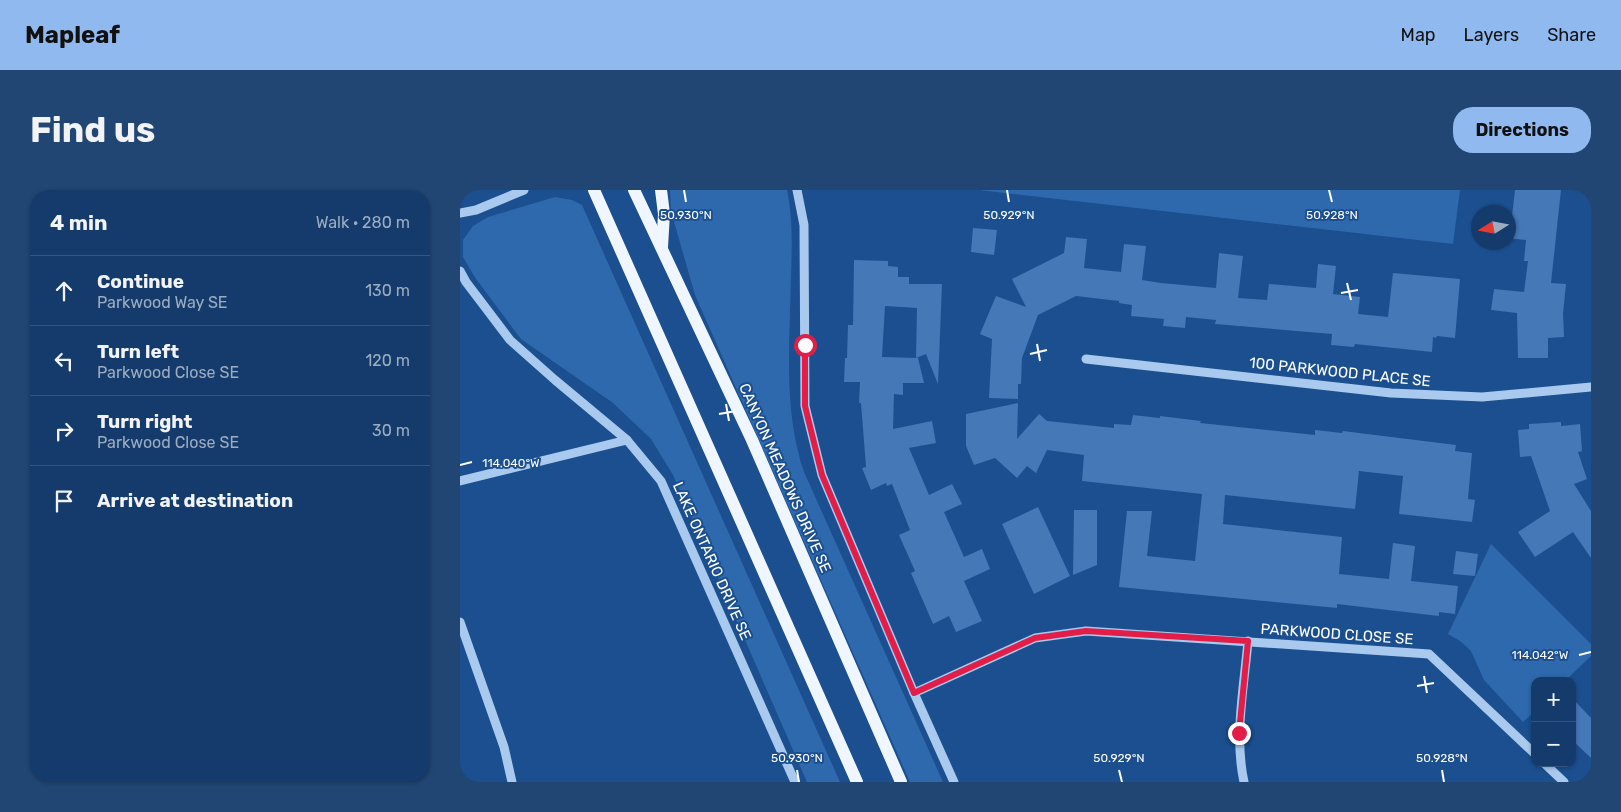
<!DOCTYPE html>
<html lang="en">
<head>
<meta charset="utf-8">
<style>
  body { margin:0; font-family:Rubik,sans-serif; background:#214673; color:#f1f3f6 }
  .controls { position:absolute; right:15px; bottom:15px; display:grid; overflow:hidden; border-radius:10px; box-shadow:0 1px 4px #0004 }
  .controls button { width:45px; height:45px; display:grid; place-items:center; padding:0; border:0; border-bottom:1px solid #33557e; background:#143b6b; color:#f1f3f6; font:25px sans-serif }
  .compass { position:absolute; left:1011px; top:15px; width:45px; height:45px; border-radius:50%; background:#143b6b; box-shadow:0 1px 4px #0004; rotate:259deg }
  .stop { position:absolute; width:15px; height:15px; margin:-11px; border:4px solid #e11d48; border-radius:50%; background:#fff }
  .stop.end { background:#e11d48; border-color:#fff; box-shadow:0 1px 5px #0008 }
  .list { margin:0; padding:0; list-style:none }
  h2 { display:flex; justify-content:space-between; align-items:center; height:65px; margin:0; padding:0 20px; font-size:21px }
  h2 small { font-size:16px; font-weight:400; color:#9dadc1 }
  .list li { display:grid; grid-template-columns:32px 1fr auto; gap:15px; align-items:center; box-sizing:border-box; height:70px; padding:0 20px; border-top:1px solid #33557e }
  .list b { display:block; font-size:19px; white-space:nowrap }
  .list p { margin:0; font-size:16px; white-space:nowrap; color:#9dadc1 }
  .list em { font-size:16px; font-style:normal; color:#9dadc1 }
  .icon { flex:none; width:28px; height:28px; fill:none; stroke:currentColor; stroke-width:2; stroke-linecap:round; stroke-linejoin:round }
  .map { position:relative; flex:none; width:1131px; height:592px; overflow:hidden; border-radius:20px }
  header { display:flex; align-items:center; gap:30px; box-sizing:border-box; height:70px; padding:0 25px; background:#90b9f0; color:#111 }
  header strong { font-size:24px }
  nav { display:flex; gap:28px; margin-inline-start:auto; font-size:18px }
  .intro { display:flex; align-items:center; justify-content:space-between; box-sizing:border-box; height:120px; padding:0 30px }
  h1 { margin:0; font-size:35px }
  .button { padding:12px 22px; border-radius:20px; background:#90b9f0; color:#111; font-size:18px; font-weight:700 }
  main { display:flex; gap:30px; padding:0 30px }
  aside { flex:1; background:#143b6b; border-radius:20px; box-shadow:0 1px 4px #0004 }
  .map>svg:first-child { display:block }
  .green { fill:#2e69ad }
  .building { fill:#4478b7 }
  .lines { fill:none; stroke-linecap:round; stroke-linejoin:round }
  .minor { stroke:#a9c9ee; stroke-width:9 }
  .major { stroke:#f0f6ff; stroke-width:12 }
  .route { stroke:#e11d48; stroke-width:6 }
  .ticks { fill:none; stroke:#fff; stroke-width:2 }
  .labels { text-anchor:middle; dominant-baseline:central; stroke-width:4; stroke-linejoin:round; paint-order:stroke }
  .street-label { font-size:15px; fill:#fff; stroke:#1b4f8f }
  .ticks-label { font-size:12px; text-anchor:middle; fill:#fff; stroke:#1b4f8f; stroke-width:4; stroke-linejoin:round; paint-order:stroke }
</style>
</head>
<body>
<header>
<strong>Mapleaf</strong>
<nav><a>Map</a><a>Layers</a><a>Share</a></nav>
</header>
<div class="intro"><h1>Find us</h1><a class="button">Directions</a></div>
<main>
<aside>
<h2>4 min<small>Walk · 280 m</small></h2>
<ul class="list">
<li><svg class="icon" aria-label="ahead" viewBox="0 0 24 24"><path d="M12 20V5M6 11l6-6 6 6"/></svg><div><b>Continue</b><p>Parkwood Way SE</p></div><em>130 m</em></li>
<li><svg class="icon" aria-label="left" viewBox="0 0 24 24"><path d="M17 20v-9H6M10 6l-5 5 5 5"/></svg><div><b>Turn left</b><p>Parkwood Close SE</p></div><em>120 m</em></li>
<li><svg class="icon" aria-label="right" viewBox="0 0 24 24"><path d="M7 20v-9h11M14 6l5 5-5 5"/></svg><div><b>Turn right</b><p>Parkwood Close SE</p></div><em>30 m</em></li>
<li><svg class="icon" aria-label="arrive" viewBox="0 0 24 24"><path d="M6 21V4h12l-3 4 3 4H6"/></svg><div><b>Arrive at destination</b></div></li>
</ul>
</aside>
<div class="map">
<svg width="1131" height="592" viewBox="0 0 1131 592">
  <rect width="100%" height="100%" fill="#1b4f8f"/>
  <g class="green">
    <path d="M210 0H327C333 28 332 58 331 87 330 146 324 207 339 265 342 281 351 296 357 311L483 592H450L235 105 211 21Z"/>
    <path d="M519 0H1000L993 54Z"/>
    <path d="M95 7 112 10 122 15 380 592H347L213 285 191 249 153 213 61 149 16 89 3 67V50L13 36 28 27Z"/>
    <path d="M1031 354 1131 454V466L1105 491H1075V521L1063 532 1024 490 1011 461 1000 451 988 444Z"/>
  </g>
  <g class="building">
    <path d="M1055 0H1101L1091 93 1106 94 1103 124 1104 147 1088 148V168H1058L1057 123 1031 120 1034 99 1064 102 1068 71H1064L1066 50 1048 48V26H1052Z"/>
    <path d="M513 38 537 40 534 65 511 62Z"/>
    <path d="M606 47 627 49 624 78 661 82 664 54 686 56 682 90 701 93 756 98 759 63 783 66 778 108 807 110 809 94 856 98 858 74 876 76 873 104 900 107 898 124 928 127 933 83 1000 89 995 148 977 146 976 148 973 147 972 162 895 154 894 157 871 155 872 144 755 134 756 130 726 127 725 138 703 136 704 129 671 126 672 115 659 113V111L616 106 578 125 562 168 561 194H558V209L529 208 532 149 520 144 536 106 566 117 552 89 604 63Z"/>
    <path d="M394 70 428 71V76L438 77V87H449V94H482L478 194 466 164 456 168 457 118 425 116 422 167 458 168 464 193H443V205L434 204 433 239 472 231 476 253 449 258 469 305 492 294 502 314 484 322 504 367 522 359 530 379 504 391 522 431 496 442 489 426 473 434 451 383 455 381 439 345 450 340 432 294 427 296 426 293 411 300 402 278 406 277 401 213H399L400 192H384L385 168H387L388 135H393Z"/>
    <path d="M558 213 557 249 579 224 587 231 654 238V234L671 235 673 225 700 228V226L741 231 740 233 855 245V240L882 243 883 241 996 255 995 261 1012 263 1008 309 1015 310 1012 332 939 324 943 286 899 281 895 319 765 305 763 334 882 347 879 384 929 389 933 353 955 356 951 391 998 396 995 424 979 422V426L877 414V418L659 397 667 321H692L687 366 735 371 742 304 622 291 624 265 587 260 576 283 567 276 557 288 535 268 514 275 506 256V224Z"/>
    <path d="M1101 232V236L1120 234 1122 261 1118 262 1127 289 1114 294 1131 321V368L1113 342 1075 367 1058 342 1090 321 1071 266 1060 267 1058 240 1069 239V234Z"/>
    <path d="M578 317 610 386 574 404 542 334Z"/>
    <path d="M614 320H637V375L613 385Z"/>
    <path d="M996 361 1018 364 1015 386 993 384Z"/>
    <path d="M1112 508 1131 528V568L1112 550Z"/>
  </g>
  <g class="lines">
    <g class="minor">
      <path d="M337 0 344 35 345 216 362 285 454 503 494 592"/>
      <path d="M0 3 4 0"/>
      <path d="M0 23 16 20 64 0"/>
      <path d="M0 81 6 92 50 150 95 190 167 250 201 291 335 592"/>
      <path d="M626 169 931 203 1022 207 1131 197"/>
      <path d="M0 291 167 250"/>
      <path d="M0 432 44 557 52 592"/>
      <path d="M454 503 575 448 626 441 969 464 1075 564"/>
      <path d="M1084 573 1104 592"/>
      <path d="M784 592C774 546 784 497 788 451"/>
    </g>
    <g class="major">
      <path d="M134 0 397 592"/>
      <path d="M174 0 292 250 441 592"/>
      <path d="M201 0 204 24 202 57"/>
    </g>
  </g>
  <g class="lines">
    <path class="route" d="M345 155V216L362 285 454 503 575 448 626 441 788 451 779 543"/>
  </g>
  <path class="ticks" d="M224 0 226 12M547 0 549 12M869 0 872 12M887 93 891 110M881 103 898 100M577 154 580 171M570 164 587 160M266 214 269 231M259 224 276 221M0 275 12 272M1119 465 1131 462M964 486 967 503M957 496 974 493M337 580 339 592M659 580 662 592M982 580 984 592"/>
  <g class="labels">
    <g class="street-label">
      <text transform="translate(880 182) rotate(6)">100 PARKWOOD PLACE SE</text>
      <text transform="translate(325 288) rotate(66)">CANYON MEADOWS DRIVE SE</text>
      <text transform="translate(252 371) rotate(66)">LAKE ONTARIO DRIVE SE</text>
      <text transform="translate(877 444) rotate(4)">PARKWOOD CLOSE SE</text>
    </g>
  </g>
  <g class="ticks-label">
    <text x="226" y="29">50.930°N</text>
    <text x="549" y="29">50.929°N</text>
    <text x="872" y="29">50.928°N</text>
    <text x="51" y="277">114.040°W</text>
    <text x="1080" y="469">114.042°W</text>
    <text x="337" y="572">50.930°N</text>
    <text x="659" y="572">50.929°N</text>
    <text x="982" y="572">50.928°N</text>
  </g>
</svg>
<div class="controls">
<button>+</button>
<button>−</button>
</div>
<svg class="compass" viewBox="-18 -18 36 36"><path d="M0-13l5 13h-10z" fill="#e53935"/><path d="M0 13l5-13h-10z" fill="#9dadc1"/></svg>
<div class="stop" style="left:345px;top:155px"></div>
<div class="stop end" style="left:779px;top:543px"></div>
</div>
</main>
</body>
</html>
